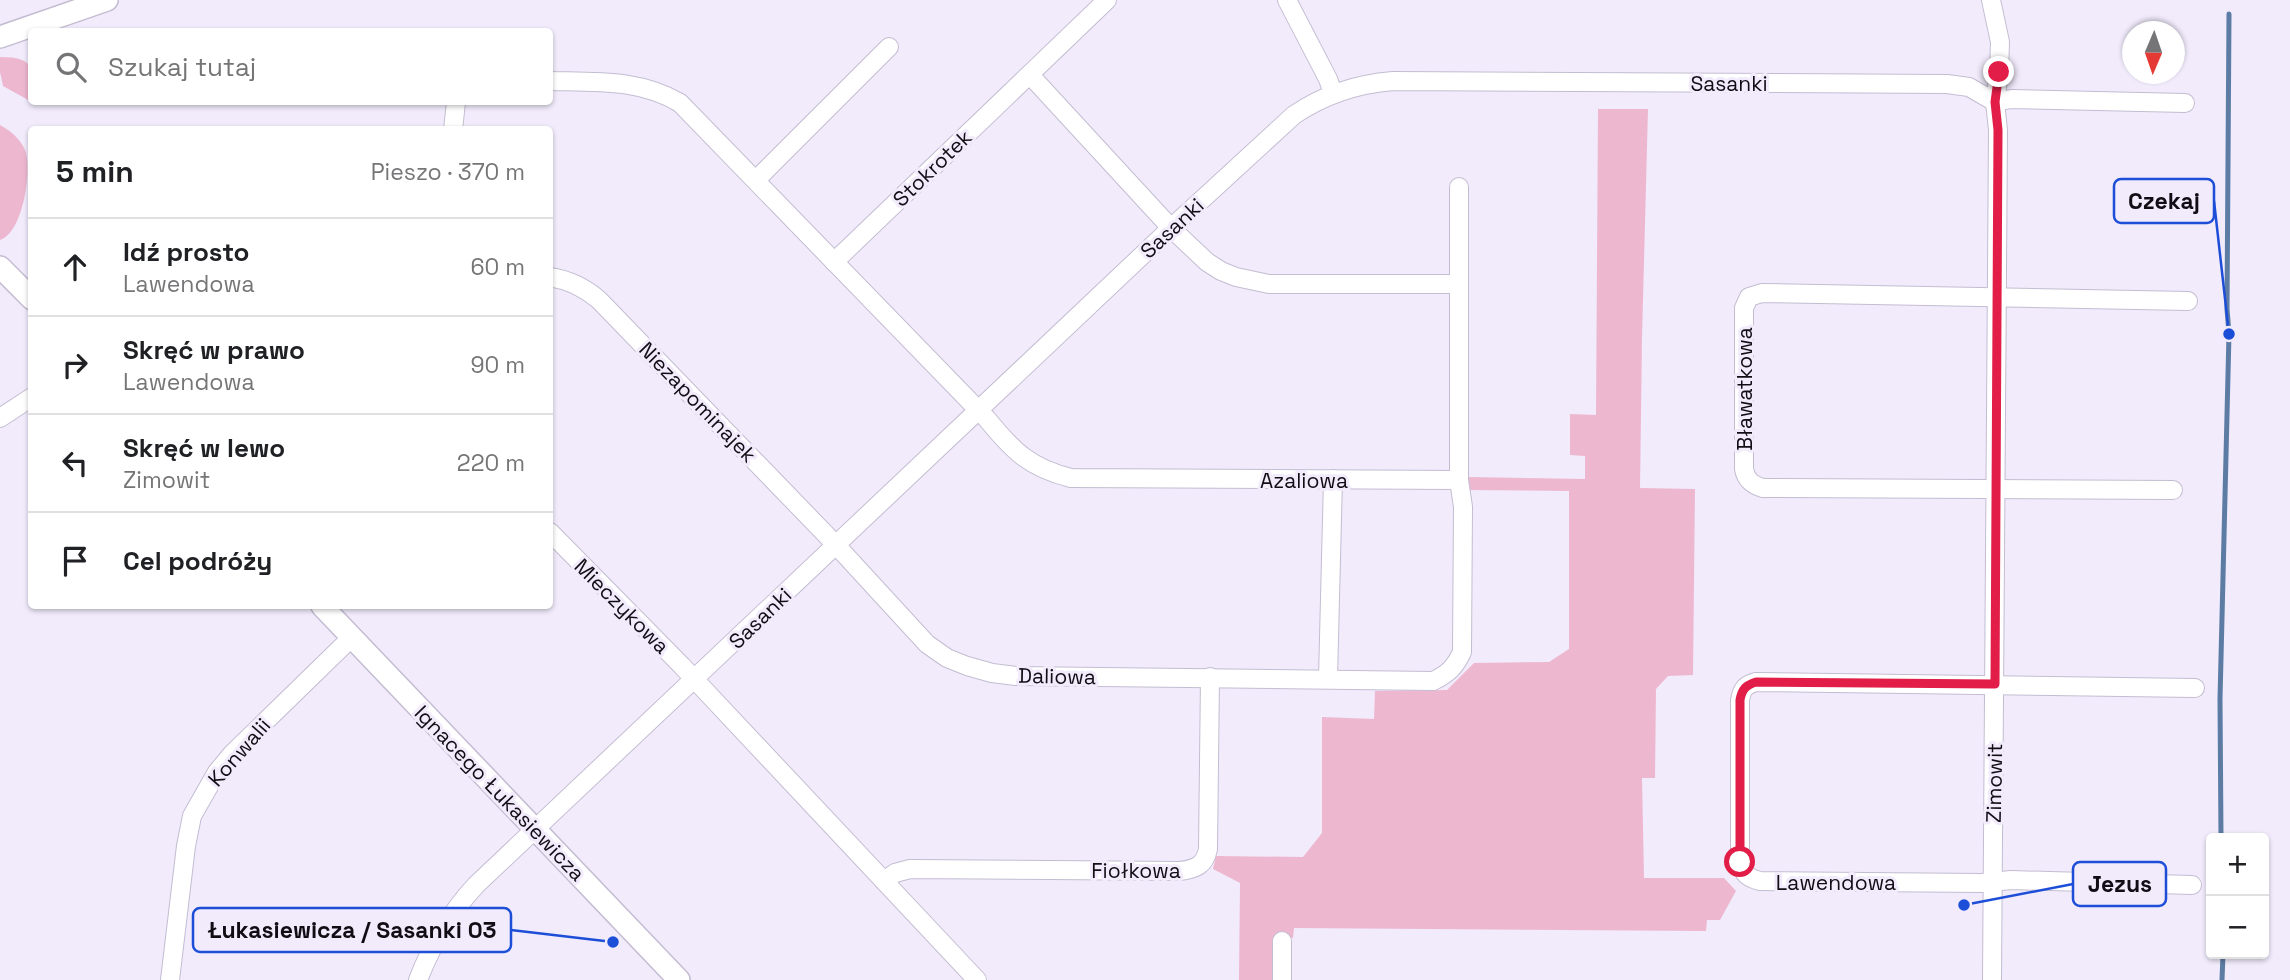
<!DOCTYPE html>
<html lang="pl">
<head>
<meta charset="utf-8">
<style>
  body { margin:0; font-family:"Space Grotesk",sans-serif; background:#f2f2f2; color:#202124 }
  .controls { position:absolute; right:21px; bottom:21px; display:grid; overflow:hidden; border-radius:7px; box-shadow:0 2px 5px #0004 }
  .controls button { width:63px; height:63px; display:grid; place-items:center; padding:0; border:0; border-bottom:2px solid #e0e0e0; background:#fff; color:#202124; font:35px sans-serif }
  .compass { position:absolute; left:2122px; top:21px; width:63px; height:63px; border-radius:50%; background:#fff; box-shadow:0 2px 5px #0004; rotate:182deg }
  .stop { position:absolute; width:21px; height:21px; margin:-16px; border:5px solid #e11d48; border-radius:50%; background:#fff }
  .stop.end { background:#e11d48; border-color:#fff; box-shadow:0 2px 7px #0008 }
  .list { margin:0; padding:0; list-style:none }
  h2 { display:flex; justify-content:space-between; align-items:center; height:91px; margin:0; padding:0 28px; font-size:30px }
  h2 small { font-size:23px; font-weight:400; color:#757577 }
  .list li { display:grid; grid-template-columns:46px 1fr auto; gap:21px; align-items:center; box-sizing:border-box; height:98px; padding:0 28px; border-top:2px solid #e0e0e0 }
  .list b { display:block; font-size:26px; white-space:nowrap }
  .list p { margin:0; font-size:23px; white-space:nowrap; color:#757577 }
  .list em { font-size:23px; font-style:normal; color:#757577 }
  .icon { flex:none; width:38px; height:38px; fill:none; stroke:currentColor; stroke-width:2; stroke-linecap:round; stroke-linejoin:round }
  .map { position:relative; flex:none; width:2290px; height:980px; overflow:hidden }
  .search { position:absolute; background:#fff; box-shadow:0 2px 5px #0004; left:28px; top:28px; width:525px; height:77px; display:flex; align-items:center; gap:18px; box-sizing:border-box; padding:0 24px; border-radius:7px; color:#757577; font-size:26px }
  .panel { position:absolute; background:#fff; box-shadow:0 2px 5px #0004; left:28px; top:126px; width:525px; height:483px; border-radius:7px }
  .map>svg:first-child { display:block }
  .green { fill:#eeb7d0 }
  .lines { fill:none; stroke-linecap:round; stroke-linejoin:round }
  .stream { stroke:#5c7ca4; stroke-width:5 }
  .minor-casing { stroke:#c4bdd2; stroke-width:20 }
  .tertiary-casing { stroke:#c4bdd2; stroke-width:24 }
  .minor { stroke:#fff; stroke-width:18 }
  .tertiary { stroke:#fff; stroke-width:21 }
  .route { stroke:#e11d48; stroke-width:9 }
  .labels { text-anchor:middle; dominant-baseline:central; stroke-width:6; stroke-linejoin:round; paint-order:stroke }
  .street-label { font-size:21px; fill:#100d14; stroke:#f1ebfc }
  .leader { fill:none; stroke:#1d4ed8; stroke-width:2.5 }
  .callout-dot { fill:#1d4ed8; stroke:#f1ebfc; stroke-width:2.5 }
  .callout { fill:#f1ebfc; stroke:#1d4ed8; stroke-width:2.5 }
  .callout-label { font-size:23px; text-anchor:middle; font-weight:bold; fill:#100d14 }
</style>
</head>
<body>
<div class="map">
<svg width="2290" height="980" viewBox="0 0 2290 980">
  <rect width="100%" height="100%" fill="#f1ebfc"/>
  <g class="green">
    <path d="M0 57C36 57 34 69 30 101L3 86 0 72Z"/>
    <path d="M1598 109H1648L1642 338 1640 488 1695 489 1693 675 1668 676 1656 689 1655 778H1642L1644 878H1724L1736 891 1720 920H1707L1706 931 1294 928 1293 938 1278 937 1277 980H1239L1240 883 1213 869 1216 856 1303 857 1322 833V717L1374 719 1375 691 1447 690 1474 663 1549 662 1569 649V491L1468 490V477L1585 479V456L1570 455V414L1596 415Z"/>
    <path d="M0 125C11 131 22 140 26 153 31 174 23 232 0 240Z"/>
  </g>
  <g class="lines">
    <g class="stream">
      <path d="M2221 838 2220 699 2229 334 2227 309 2229 14"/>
      <path d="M2222 980 2223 954"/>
    </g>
    <g class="minor-casing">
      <g id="minor">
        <path d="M1287 0 1328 79 1333 93"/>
        <path d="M1991 0 2000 42 1999 72 1995 102 1998 130 1992 980"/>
        <path d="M1030 75 1171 228 1207 262 1221 271 1236 277 1269 284H1459"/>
        <path d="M550 81C596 82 639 79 680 103L987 419C1013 451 1030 468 1071 478L1459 480V187"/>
        <path d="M453 130 456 102"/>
        <path d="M756 180 889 47"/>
        <path d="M834 262 1107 0"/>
        <path d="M550 277C569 280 584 287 599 300L836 545 927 644 947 658 967 666 992 673 1016 676 1433 681C1448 674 1455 667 1462 652L1463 507 1459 480"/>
        <path d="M0 418 32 397"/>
        <path d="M2173 490 1763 488C1752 485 1746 480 1744 469V308L1749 297 1762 293 2188 301"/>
        <path d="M550 532 682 666 977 980"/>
        <path d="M1328 678 1333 479"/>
        <path d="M884 881 895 873 910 869 1180 871C1196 869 1205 865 1208 849L1210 677"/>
        <path d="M2192 885 2011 880 1982 883 1760 881C1748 878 1743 874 1740 862V700C1742 689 1745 685 1756 682L2195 688"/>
        <path d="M170 980 186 846 192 816 217 772 232 754 352 637"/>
        <path d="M418 980C432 944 449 914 476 885L1171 228 1294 115C1325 94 1356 84 1393 81L1947 84 1969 87 1995 102 2011 99 2185 103"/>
        <path d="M1282 980V941"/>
      </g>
    </g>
    <g class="tertiary-casing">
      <g id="tertiary">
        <path d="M0 37 107 0"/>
        <path d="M0 267 32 299"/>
        <path d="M322 606 679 980"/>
      </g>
    </g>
    <use href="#minor" class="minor"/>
    <use href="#tertiary" class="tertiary"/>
  </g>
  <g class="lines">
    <path class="route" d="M1740 862V700C1742 689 1746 685 1756 682L1995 684 1998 130 1995 102 1999 72"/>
  </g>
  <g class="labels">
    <g class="street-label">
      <text x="1729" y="83">Sasanki</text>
      <text transform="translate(932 168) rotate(-44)">Stokrotek</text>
      <text transform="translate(1172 228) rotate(-43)">Sasanki</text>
      <text transform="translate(1744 389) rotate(-90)">Bławatkowa</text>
      <text transform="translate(698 402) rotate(46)">Niezapominajek</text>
      <text x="1304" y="480">Azaliowa</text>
      <text transform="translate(622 606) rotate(45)">Mieczykowa</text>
      <text transform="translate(760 618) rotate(-44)">Sasanki</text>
      <text transform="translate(1057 676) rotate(1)">Daliowa</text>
      <text transform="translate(239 752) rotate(-49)">Konwalii</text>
      <text transform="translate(1994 783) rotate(-89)">Zimowit</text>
      <text transform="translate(500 793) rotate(46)">Ignacego Łukasiewicza</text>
      <text x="1136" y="870">Fiołkowa</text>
      <text x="1836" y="882">Lawendowa</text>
    </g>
  </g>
  <path class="leader" d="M2229 334L2214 201M1964 905L2073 884M613 942L511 930"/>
  <g class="callout-dot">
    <circle cx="2229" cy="334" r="7"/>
    <circle cx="1964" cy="905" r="7"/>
    <circle cx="613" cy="942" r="7"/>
  </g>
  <g class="callout">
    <rect x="2114" y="179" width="100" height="44" rx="7"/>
    <rect x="2073" y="862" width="93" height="44" rx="7"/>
    <rect x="193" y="908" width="318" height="44" rx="7"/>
  </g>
  <g class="callout-label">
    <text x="2164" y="209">Czekaj</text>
    <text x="2120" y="892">Jezus</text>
    <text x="352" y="938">Łukasiewicza / Sasanki 03</text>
  </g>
</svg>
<div class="controls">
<button>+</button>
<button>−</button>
</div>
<svg class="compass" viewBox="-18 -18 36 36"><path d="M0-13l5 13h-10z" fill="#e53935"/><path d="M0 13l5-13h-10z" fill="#757577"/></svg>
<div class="stop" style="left:1740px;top:862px"></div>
<div class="stop end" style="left:1999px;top:72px"></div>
<div class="search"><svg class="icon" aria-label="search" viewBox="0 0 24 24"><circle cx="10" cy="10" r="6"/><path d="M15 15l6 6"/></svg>Szukaj tutaj</div>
<section class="panel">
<h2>5 min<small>Pieszo · 370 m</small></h2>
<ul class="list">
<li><svg class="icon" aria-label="ahead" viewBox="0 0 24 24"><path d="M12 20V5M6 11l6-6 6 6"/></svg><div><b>Idź prosto</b><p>Lawendowa</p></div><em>60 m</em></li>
<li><svg class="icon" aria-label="right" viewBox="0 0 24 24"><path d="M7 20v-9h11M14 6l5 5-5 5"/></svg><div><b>Skręć w prawo</b><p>Lawendowa</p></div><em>90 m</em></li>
<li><svg class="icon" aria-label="left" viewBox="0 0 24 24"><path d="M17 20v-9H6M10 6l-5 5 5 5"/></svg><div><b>Skręć w lewo</b><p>Zimowit</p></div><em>220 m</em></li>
<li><svg class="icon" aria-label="arrive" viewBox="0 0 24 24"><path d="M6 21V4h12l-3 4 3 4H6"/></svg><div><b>Cel podróży</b></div></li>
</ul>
</section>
</div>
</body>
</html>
